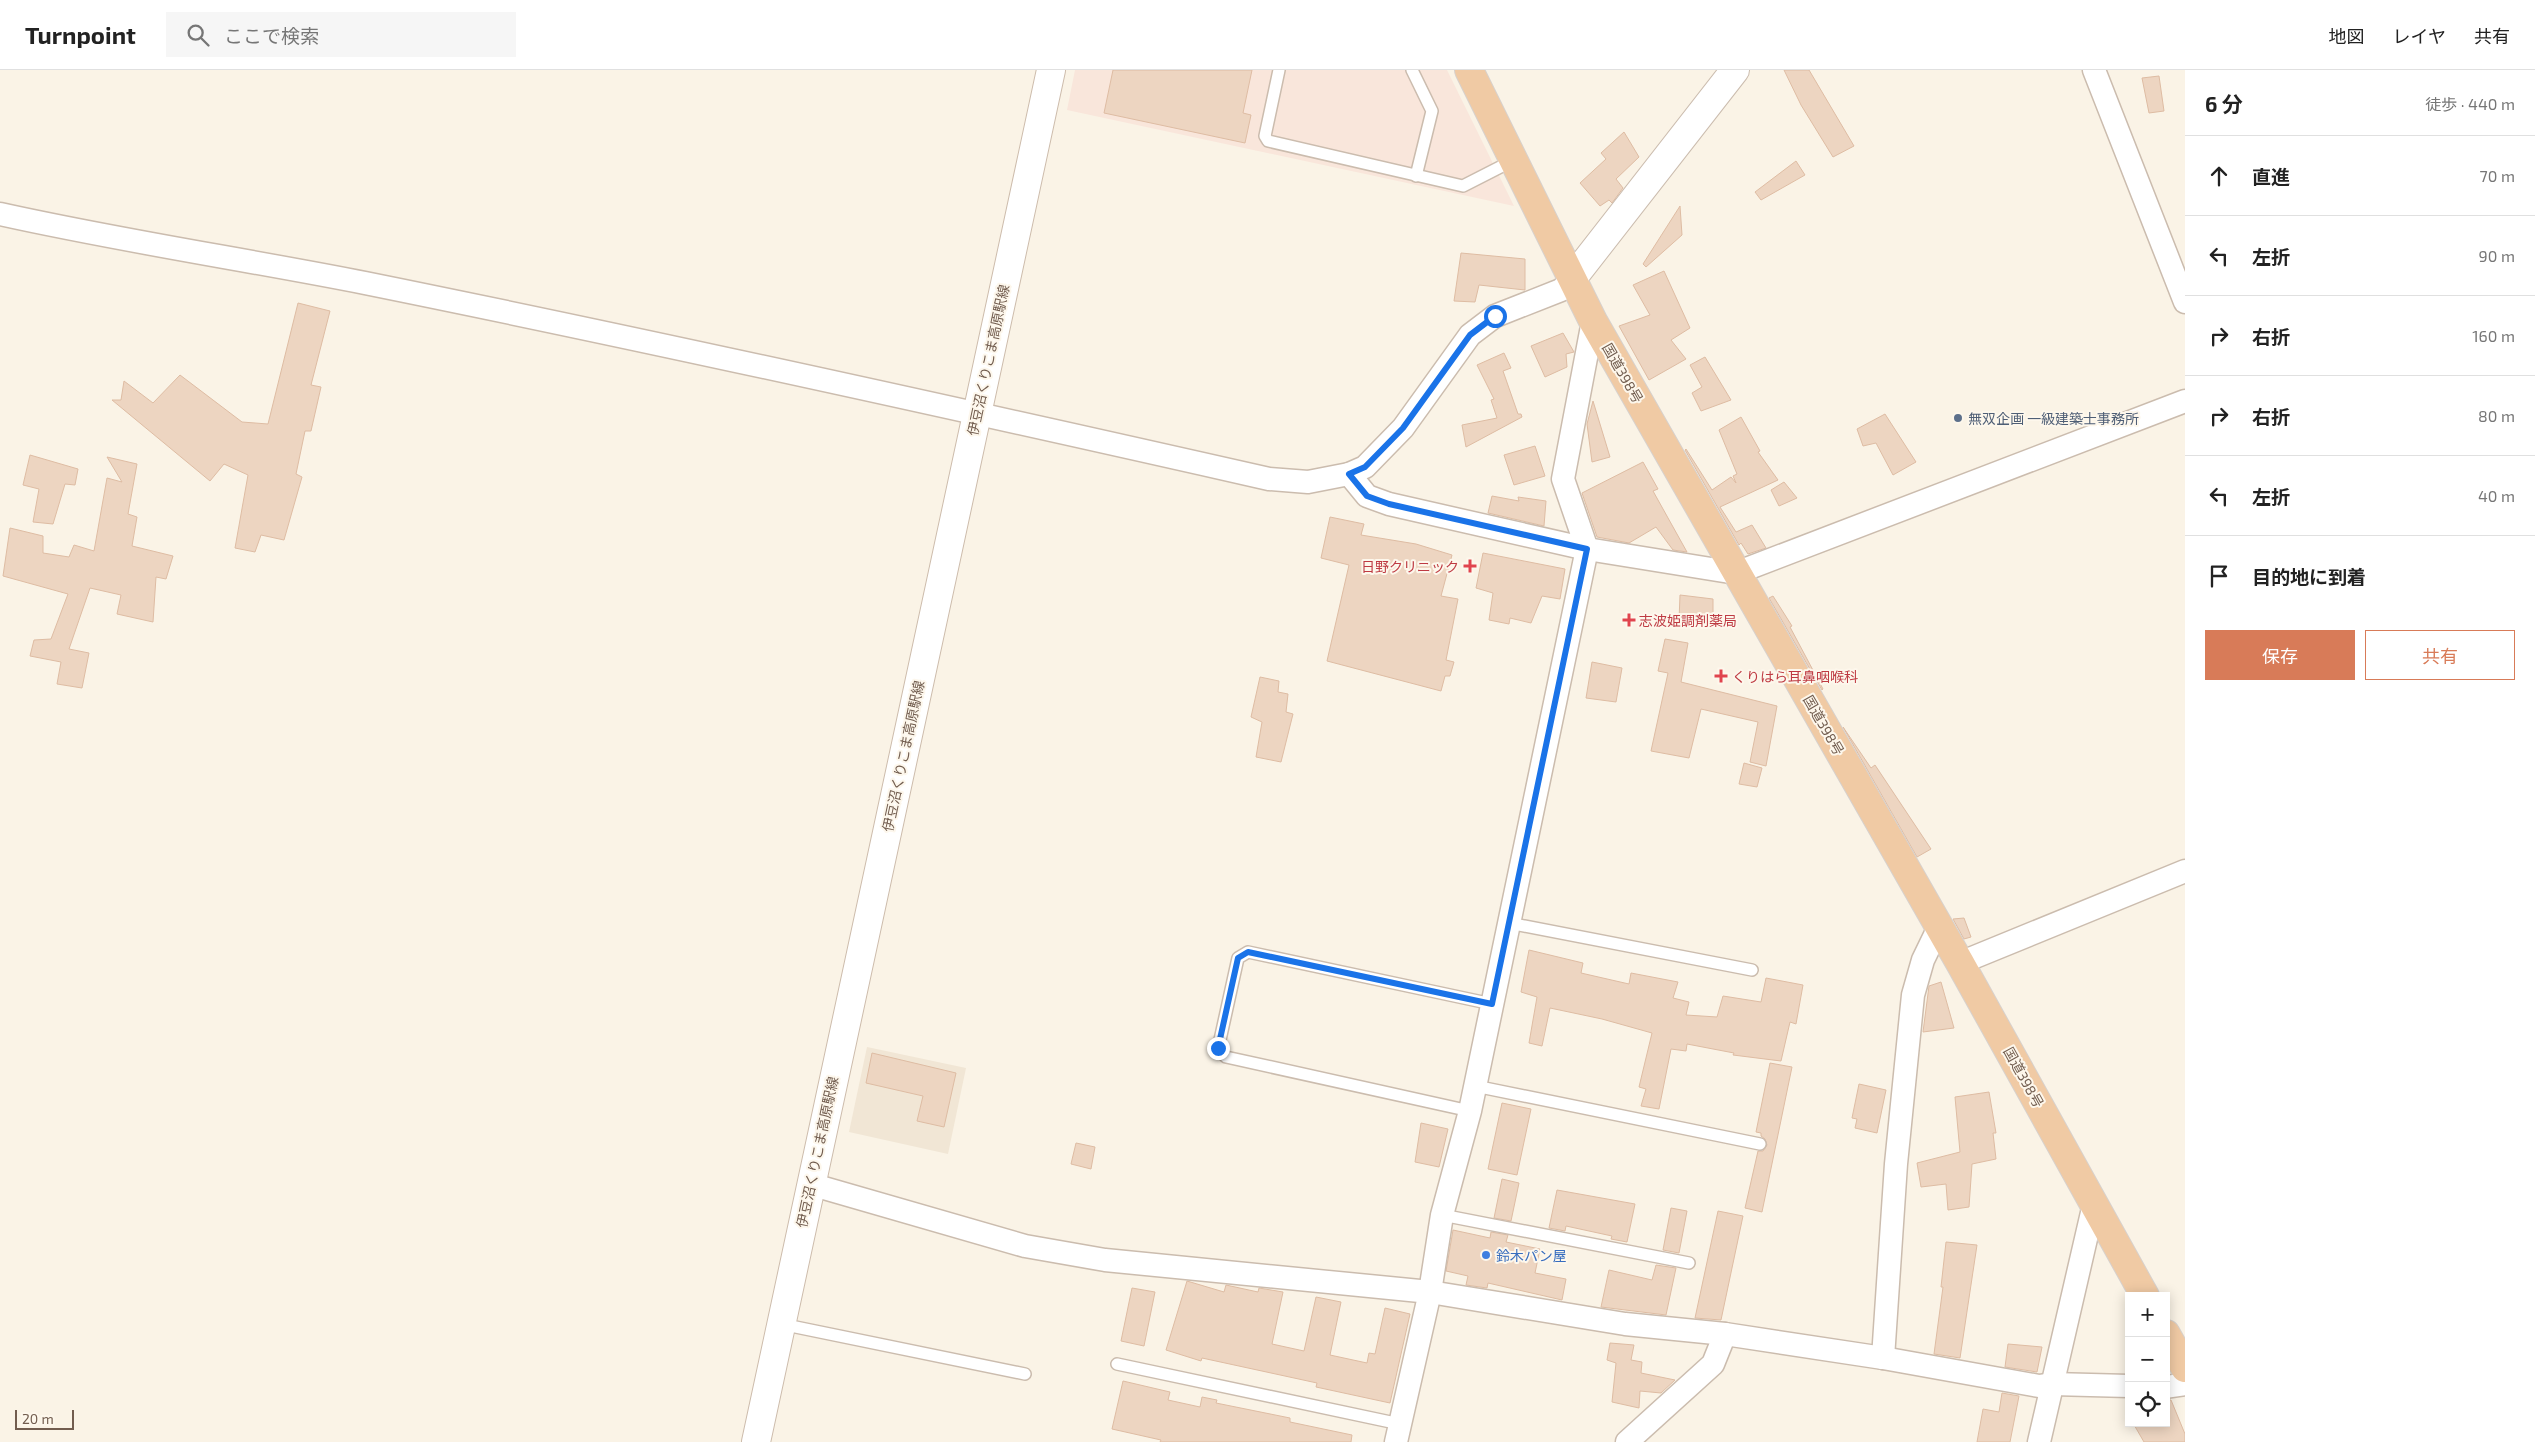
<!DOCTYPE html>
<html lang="ja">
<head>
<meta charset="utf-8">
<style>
  body { margin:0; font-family:"Exo 2","Noto Sans JP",sans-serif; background:#f6f6f6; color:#222 }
  .controls { position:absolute; right:15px; bottom:15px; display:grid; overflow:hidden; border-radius:0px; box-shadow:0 2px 12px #0003 }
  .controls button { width:45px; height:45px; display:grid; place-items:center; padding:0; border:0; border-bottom:1px solid #e0e0e0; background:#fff; color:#222; font:25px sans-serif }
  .scale { position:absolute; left:15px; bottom:12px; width:59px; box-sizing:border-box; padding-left:5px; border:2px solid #715c4e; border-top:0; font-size:14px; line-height:18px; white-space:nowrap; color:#715c4e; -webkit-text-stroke:4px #fdf7ec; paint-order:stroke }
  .stop { position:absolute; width:15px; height:15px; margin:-11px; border:4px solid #1a73e8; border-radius:50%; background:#fff }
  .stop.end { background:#1a73e8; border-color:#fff; box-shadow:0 1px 5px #0008 }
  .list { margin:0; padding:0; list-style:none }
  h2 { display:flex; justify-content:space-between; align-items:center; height:65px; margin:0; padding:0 20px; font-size:21px }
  h2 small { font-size:16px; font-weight:400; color:#767676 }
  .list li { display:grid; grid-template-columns:32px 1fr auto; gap:15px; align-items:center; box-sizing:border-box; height:80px; padding:0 20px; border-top:1px solid #e0e0e0 }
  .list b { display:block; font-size:19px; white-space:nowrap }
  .list em { font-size:16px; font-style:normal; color:#767676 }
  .actions { display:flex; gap:10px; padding:15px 20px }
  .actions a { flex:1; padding:11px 0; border:1px solid #d87b58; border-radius:0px; text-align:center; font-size:18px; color:#d87b58 }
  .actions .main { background:#d87b58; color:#fff }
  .icon { flex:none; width:28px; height:28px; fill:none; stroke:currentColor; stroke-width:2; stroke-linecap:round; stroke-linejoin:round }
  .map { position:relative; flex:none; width:2185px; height:1372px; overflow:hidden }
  header { display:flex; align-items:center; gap:30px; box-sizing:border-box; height:70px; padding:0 25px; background:#fff; border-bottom:1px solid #e0e0e0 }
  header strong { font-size:24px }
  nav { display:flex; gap:28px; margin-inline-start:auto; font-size:18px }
  .search { width:350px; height:45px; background:#f6f6f6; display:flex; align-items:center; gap:12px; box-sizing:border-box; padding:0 18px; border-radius:0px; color:#767676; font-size:19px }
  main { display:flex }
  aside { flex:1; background:#fff }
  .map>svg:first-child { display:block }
  .residential { fill:#f1e6d5 }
  .commercial { fill:#f9e6db }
  .building { fill:#edd5c1; stroke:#debca3 }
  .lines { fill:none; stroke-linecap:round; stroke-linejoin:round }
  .service-casing { stroke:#cbbcae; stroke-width:14 }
  .minor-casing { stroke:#cbbcae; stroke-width:25 }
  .tertiary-casing { stroke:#cbbcae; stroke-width:30 }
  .secondary-casing { stroke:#cdbcac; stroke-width:30 }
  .trunk-casing { stroke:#d7d1cd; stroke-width:30 }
  .service { stroke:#fff; stroke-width:11 }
  .minor { stroke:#fff; stroke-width:22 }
  .tertiary { stroke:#fff; stroke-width:28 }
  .secondary { stroke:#fff; stroke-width:28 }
  .trunk { stroke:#f0caa4; stroke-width:28 }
  .route { stroke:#1a73e8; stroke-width:6 }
  .service-dot { fill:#5c6f8a; stroke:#fdf7ec; stroke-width:2 }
  .health-dot { fill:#e0444e; stroke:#fdf7ec; stroke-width:2 }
  .shop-dot { fill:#3f7fe0; stroke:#fdf7ec; stroke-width:2 }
  .labels { text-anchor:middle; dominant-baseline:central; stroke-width:4; stroke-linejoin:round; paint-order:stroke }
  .street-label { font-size:14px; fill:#715c4e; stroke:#fdf7ec }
  .service-label { font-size:14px; fill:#4e5e75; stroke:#fdf7ec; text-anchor:start }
  .health-label { font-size:14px; fill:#be3a42; stroke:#fdf7ec; text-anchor:start }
  .shop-label { font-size:14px; fill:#366cbe; stroke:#fdf7ec; text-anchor:start }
</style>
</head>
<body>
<header>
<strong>Turnpoint</strong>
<div class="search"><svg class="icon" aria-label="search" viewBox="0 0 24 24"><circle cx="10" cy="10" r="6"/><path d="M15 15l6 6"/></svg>ここで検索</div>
<nav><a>地図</a><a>レイヤ</a><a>共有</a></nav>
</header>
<main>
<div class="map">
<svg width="2185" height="1372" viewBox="0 0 2185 1372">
  <rect width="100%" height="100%" fill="#faf3e6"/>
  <path class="residential" d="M867 977 966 998 948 1084 849 1062Z"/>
  <path class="commercial" d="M1075 0H1447L1514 136 1067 40Z"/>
  <g class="building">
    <path d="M1113 0H1252L1243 43 1251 45 1245 73 1104 43Z"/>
    <path d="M1784 0H1809L1854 76 1833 87 1801 35Z"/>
    <path d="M2159 6 2164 41 2149 43 2142 8Z"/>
    <path d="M1624 62 1639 87 1616 109 1623 118 1612 133 1609 130 1600 136 1580 113 1606 89 1601 83Z"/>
    <path d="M1796 91 1805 105 1761 130 1755 122Z"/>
    <path d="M1680 136 1682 165 1646 197 1643 194Z"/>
    <path d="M1461 183 1525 189V220L1479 215 1475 232 1454 231Z"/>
    <path d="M1664 201 1690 258 1671 270 1686 289 1649 310 1619 256 1650 245 1633 215Z"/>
    <path d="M298 233 330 241 311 315 321 317 311 361H305L296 404 302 407 284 470 261 465 255 482 235 478 248 405 224 394 210 411 112 330H121L124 311 153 333 180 305 242 352 268 354Z"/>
    <path d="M1563 263 1574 282 1566 284 1567 297 1545 307 1531 276Z"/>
    <path d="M1504 283 1511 298 1503 301 1518 344H1521L1522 347 1466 377 1462 355 1497 348 1491 330 1494 329 1477 295Z"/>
    <path d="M1705 287 1731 330 1701 341 1692 323 1702 317 1690 295Z"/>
    <path d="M1593 331 1610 387 1592 392 1587 354Z"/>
    <path d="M1885 344 1916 392 1893 405 1876 373 1863 376 1857 359Z"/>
    <path d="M1741 347 1760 381 1758 382 1778 410 1720 437 1736 462 1752 455 1766 478 1748 484 1741 473 1739 475 1685 380 1686 379 1712 420 1731 407 1736 413 1733 406 1737 404 1719 360Z"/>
    <path d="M1535 376 1545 406 1514 415 1504 385Z"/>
    <path d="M30 385 78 399 75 415 65 414 53 454 33 452 39 419 23 415Z"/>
    <path d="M107 387 137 394 128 444 137 447 132 476 173 486 166 509 156 507 153 552 117 544 121 525 90 518 69 579 89 583 82 618 57 614 61 592 30 586 34 570 51 569 68 524 3 506 10 458 43 466V483L69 487 74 475 94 481 107 408 122 412Z"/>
    <path d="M1643 392 1658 419 1653 421 1687 482 1673 480 1656 457 1629 473 1597 467 1582 423Z"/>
    <path d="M1784 412 1797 428 1779 436 1771 420Z"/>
    <path d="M1492 426 1519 431 1518 427 1546 431 1544 456 1488 443Z"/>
    <path d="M1330 447 1364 454 1361 465 1416 474 1452 485 1441 526 1458 529 1446 590 1454 592 1450 606H1445L1441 621 1327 591 1349 495 1321 488Z"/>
    <path d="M1483 483 1565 499 1560 529 1542 526 1531 553 1510 548 1509 554 1489 550 1493 523 1476 518Z"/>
    <path d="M1680 525 1713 529V553L1679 551Z"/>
    <path d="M1773 526 1792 556 1790 557 1823 619 1822 620 1769 528Z"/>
    <path d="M1665 569 1688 573 1681 612 1777 636 1766 696 1750 692 1758 652 1701 639 1689 688 1651 681 1668 603 1658 601Z"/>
    <path d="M1592 592 1622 598 1616 632 1586 628Z"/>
    <path d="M1260 607 1279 611 1278 622 1288 624 1286 642 1293 644 1281 692 1256 687 1262 652 1251 647Z"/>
    <path d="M1843 657 1871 698 1875 695 1931 779 1917 787Z"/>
    <path d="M1744 693 1762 698 1757 717 1739 714Z"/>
    <path d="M1964 848 1971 867 1964 869 1953 849Z"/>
    <path d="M1529 880 1583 893 1581 903 1629 914 1631 903 1678 912 1673 928 1689 932 1686 945 1717 947 1723 926 1761 932 1766 908 1803 915 1796 954 1790 952 1781 991 1733 985 1734 983 1687 974 1686 981 1671 979 1659 1039 1641 1036 1646 1019 1639 1017 1652 963 1602 949 1550 938 1542 976 1529 973 1537 927 1521 922Z"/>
    <path d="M1941 912 1954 958 1923 962 1929 916Z"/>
    <path d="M872 983 956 1003 944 1057 917 1051 923 1026 866 1013Z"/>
    <path d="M1770 993 1792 997 1762 1142 1745 1138 1758 1081H1763L1767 1075 1765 1069 1761 1066V1063L1756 1062Z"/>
    <path d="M1859 1014 1886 1020 1877 1063 1855 1058 1857 1049 1852 1048Z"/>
    <path d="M1989 1022 1996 1063H1993L1996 1089 1972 1094 1969 1137 1948 1140 1946 1114 1921 1117 1917 1093 1960 1082 1955 1027Z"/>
    <path d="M1502 1033 1531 1039 1517 1105 1488 1099Z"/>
    <path d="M1421 1053 1448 1059 1439 1097 1415 1092Z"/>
    <path d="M1076 1073 1095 1077 1091 1099 1071 1094Z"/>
    <path d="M1502 1109 1519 1113 1511 1151 1494 1148Z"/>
    <path d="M1557 1120 1635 1134 1627 1172 1611 1169 1612 1166 1566 1156 1565 1161 1549 1158Z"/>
    <path d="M1671 1138 1687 1141 1679 1183 1663 1180Z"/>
    <path d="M1718 1141 1743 1146 1721 1250 1695 1248Z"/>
    <path d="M1453 1160 1490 1168 1491 1162 1508 1165 1506 1172 1540 1179 1535 1203 1566 1209 1562 1230 1488 1213 1487 1218 1466 1215 1468 1206 1446 1201Z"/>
    <path d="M1946 1172 1977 1175 1960 1288 1934 1284 1943 1217H1941Z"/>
    <path d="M1656 1195 1676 1198 1666 1245 1601 1237 1609 1200 1652 1210Z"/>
    <path d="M1187 1211 1224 1222 1226 1215 1258 1222 1259 1218 1283 1222 1272 1274 1304 1281 1316 1227 1341 1232 1330 1285 1367 1293 1369 1283 1375 1284 1385 1238 1410 1244 1390 1333 1316 1317 1317 1313 1202 1288 1201 1291 1166 1280Z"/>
    <path d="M1132 1218 1155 1222 1144 1276 1121 1271Z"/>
    <path d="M1610 1273 1634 1275 1631 1290 1642 1292 1641 1303 1675 1310 1661 1323 1640 1321 1639 1338 1612 1332 1616 1293 1607 1290Z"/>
    <path d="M2008 1274 2042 1277 2037 1302 2005 1297Z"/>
    <path d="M1123 1311 1170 1322 1168 1330 1200 1337 1202 1327 1217 1330 1216 1333 1290 1348V1352L1352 1365 1351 1372H1160L1161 1370 1112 1359Z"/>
    <path d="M2002 1323 2019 1326 2010 1372H1977L1983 1339 1999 1342Z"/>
    <path d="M2166 1330H2171L2185 1364V1372H2144L2133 1353H2166Z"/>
  </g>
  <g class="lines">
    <g class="service-casing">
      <g id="service">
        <path d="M1279 0 1265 66 1268 71 1463 116 1514 90"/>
        <path d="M1412 0 1432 41 1416 106"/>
        <path d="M1509 853 1752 900"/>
        <path d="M1475 1016 1760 1074"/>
        <path d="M1470 1041 1226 987 1218 979 1238 888 1248 882 1492 934"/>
        <path d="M1442 1145 1689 1193"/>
        <path d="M781 1254 1025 1304"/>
        <path d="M1117 1294 1400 1354"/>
      </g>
    </g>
    <g class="minor-casing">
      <g id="minor">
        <path d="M2094 0 2185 232"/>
        <path d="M0 144C121 171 243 189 365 213 667 274 968 341 1269 409L1308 412 1349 404 1365 397 1403 358 1470 265 1495 246 1561 220 1572 209"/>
        <path d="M1349 404 1367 426 1389 434 1587 479 1736 503 2185 331"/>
        <path d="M1960 893 2185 801"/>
        <path d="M810 1114 1025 1176 1105 1190 1430 1222 1625 1254 1725 1264 1883 1288 2039 1316 2052 1314 2129 1316"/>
        <path d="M1883 1288 1896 1094 1913 925 1923 890 1939 857"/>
        <path d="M2166 1317 2185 1314"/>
        <path d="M1396 1372 1430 1222 1442 1145 1470 1041 1587 479 1563 409 1593 251"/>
        <path d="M1627 1372 1713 1294 1725 1264"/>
        <path d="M2039 1372 2094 1134"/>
      </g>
    </g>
    <g class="tertiary-casing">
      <path id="tertiary" d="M1572 209 1735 0"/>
    </g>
    <g class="secondary-casing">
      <path id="secondary" d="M756 1372 1051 0"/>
    </g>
    <g class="trunk-casing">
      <g id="trunk">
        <path d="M1469 0 1593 251 1960 893 2145 1226"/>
        <path d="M2166 1264 2185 1298"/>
      </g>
    </g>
    <use href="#service" class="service"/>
    <use href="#minor" class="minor"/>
    <use href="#tertiary" class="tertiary"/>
    <use href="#secondary" class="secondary"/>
    <use href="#trunk" class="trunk"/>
  </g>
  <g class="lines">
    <path class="route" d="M1218 978 1238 888 1248 882 1492 934 1587 479 1389 434 1367 426 1349 404 1365 397 1403 358 1470 265 1495 246"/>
  </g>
  <circle class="service-dot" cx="1958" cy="348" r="5"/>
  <g class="health-dot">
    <path d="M1467.5 488.5h5v5h5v5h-5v5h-5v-5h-5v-5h5z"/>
    <path d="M1626.5 542.5h5v5h5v5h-5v5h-5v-5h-5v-5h5z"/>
    <path d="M1718.5 598.5h5v5h5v5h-5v5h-5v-5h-5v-5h5z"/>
  </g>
  <circle class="shop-dot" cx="1486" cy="1185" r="5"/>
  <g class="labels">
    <g class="street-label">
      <text transform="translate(988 290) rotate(-78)">伊豆沼くりこま高原駅線</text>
      <text transform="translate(1623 303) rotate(60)">国道398号</text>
      <text transform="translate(1824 655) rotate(60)">国道398号</text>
      <text transform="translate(903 686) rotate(-78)">伊豆沼くりこま高原駅線</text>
      <text transform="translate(2024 1007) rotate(61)">国道398号</text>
      <text transform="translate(817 1082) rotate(-78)">伊豆沼くりこま高原駅線</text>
    </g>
    <g class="service-label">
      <text x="1968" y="348">無双企画 一級建築士事務所</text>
    </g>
    <g class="health-label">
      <text x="1459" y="496" text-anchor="end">日野クリニック</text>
      <text x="1639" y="550">志波姫調剤薬局</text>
      <text x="1732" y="606">くりはら耳鼻咽喉科</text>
    </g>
    <g class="shop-label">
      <text x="1496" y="1185">鈴木パン屋</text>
    </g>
  </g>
</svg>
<div class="controls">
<button>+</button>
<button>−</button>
<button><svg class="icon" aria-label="locate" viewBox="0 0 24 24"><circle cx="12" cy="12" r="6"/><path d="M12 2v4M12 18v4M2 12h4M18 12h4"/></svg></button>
</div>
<div class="scale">20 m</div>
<div class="stop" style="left:1495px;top:246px"></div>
<div class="stop end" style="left:1218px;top:978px"></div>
</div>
<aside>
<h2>6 分<small>徒歩 · 440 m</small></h2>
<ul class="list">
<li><svg class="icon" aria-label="ahead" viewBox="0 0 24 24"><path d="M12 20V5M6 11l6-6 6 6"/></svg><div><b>直進</b></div><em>70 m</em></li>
<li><svg class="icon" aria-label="left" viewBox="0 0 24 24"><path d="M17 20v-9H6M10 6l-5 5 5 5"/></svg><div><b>左折</b></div><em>90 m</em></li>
<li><svg class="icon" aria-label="right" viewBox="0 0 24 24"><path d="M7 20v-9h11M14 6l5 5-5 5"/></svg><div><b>右折</b></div><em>160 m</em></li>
<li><svg class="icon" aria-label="right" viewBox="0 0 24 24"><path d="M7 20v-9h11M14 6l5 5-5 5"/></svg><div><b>右折</b></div><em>80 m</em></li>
<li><svg class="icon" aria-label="left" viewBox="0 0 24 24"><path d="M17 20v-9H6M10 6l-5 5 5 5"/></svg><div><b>左折</b></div><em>40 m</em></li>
<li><svg class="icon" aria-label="arrive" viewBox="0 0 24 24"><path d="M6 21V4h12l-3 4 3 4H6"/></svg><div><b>目的地に到着</b></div></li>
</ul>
<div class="actions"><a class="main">保存</a><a>共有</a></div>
</aside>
</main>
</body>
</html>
